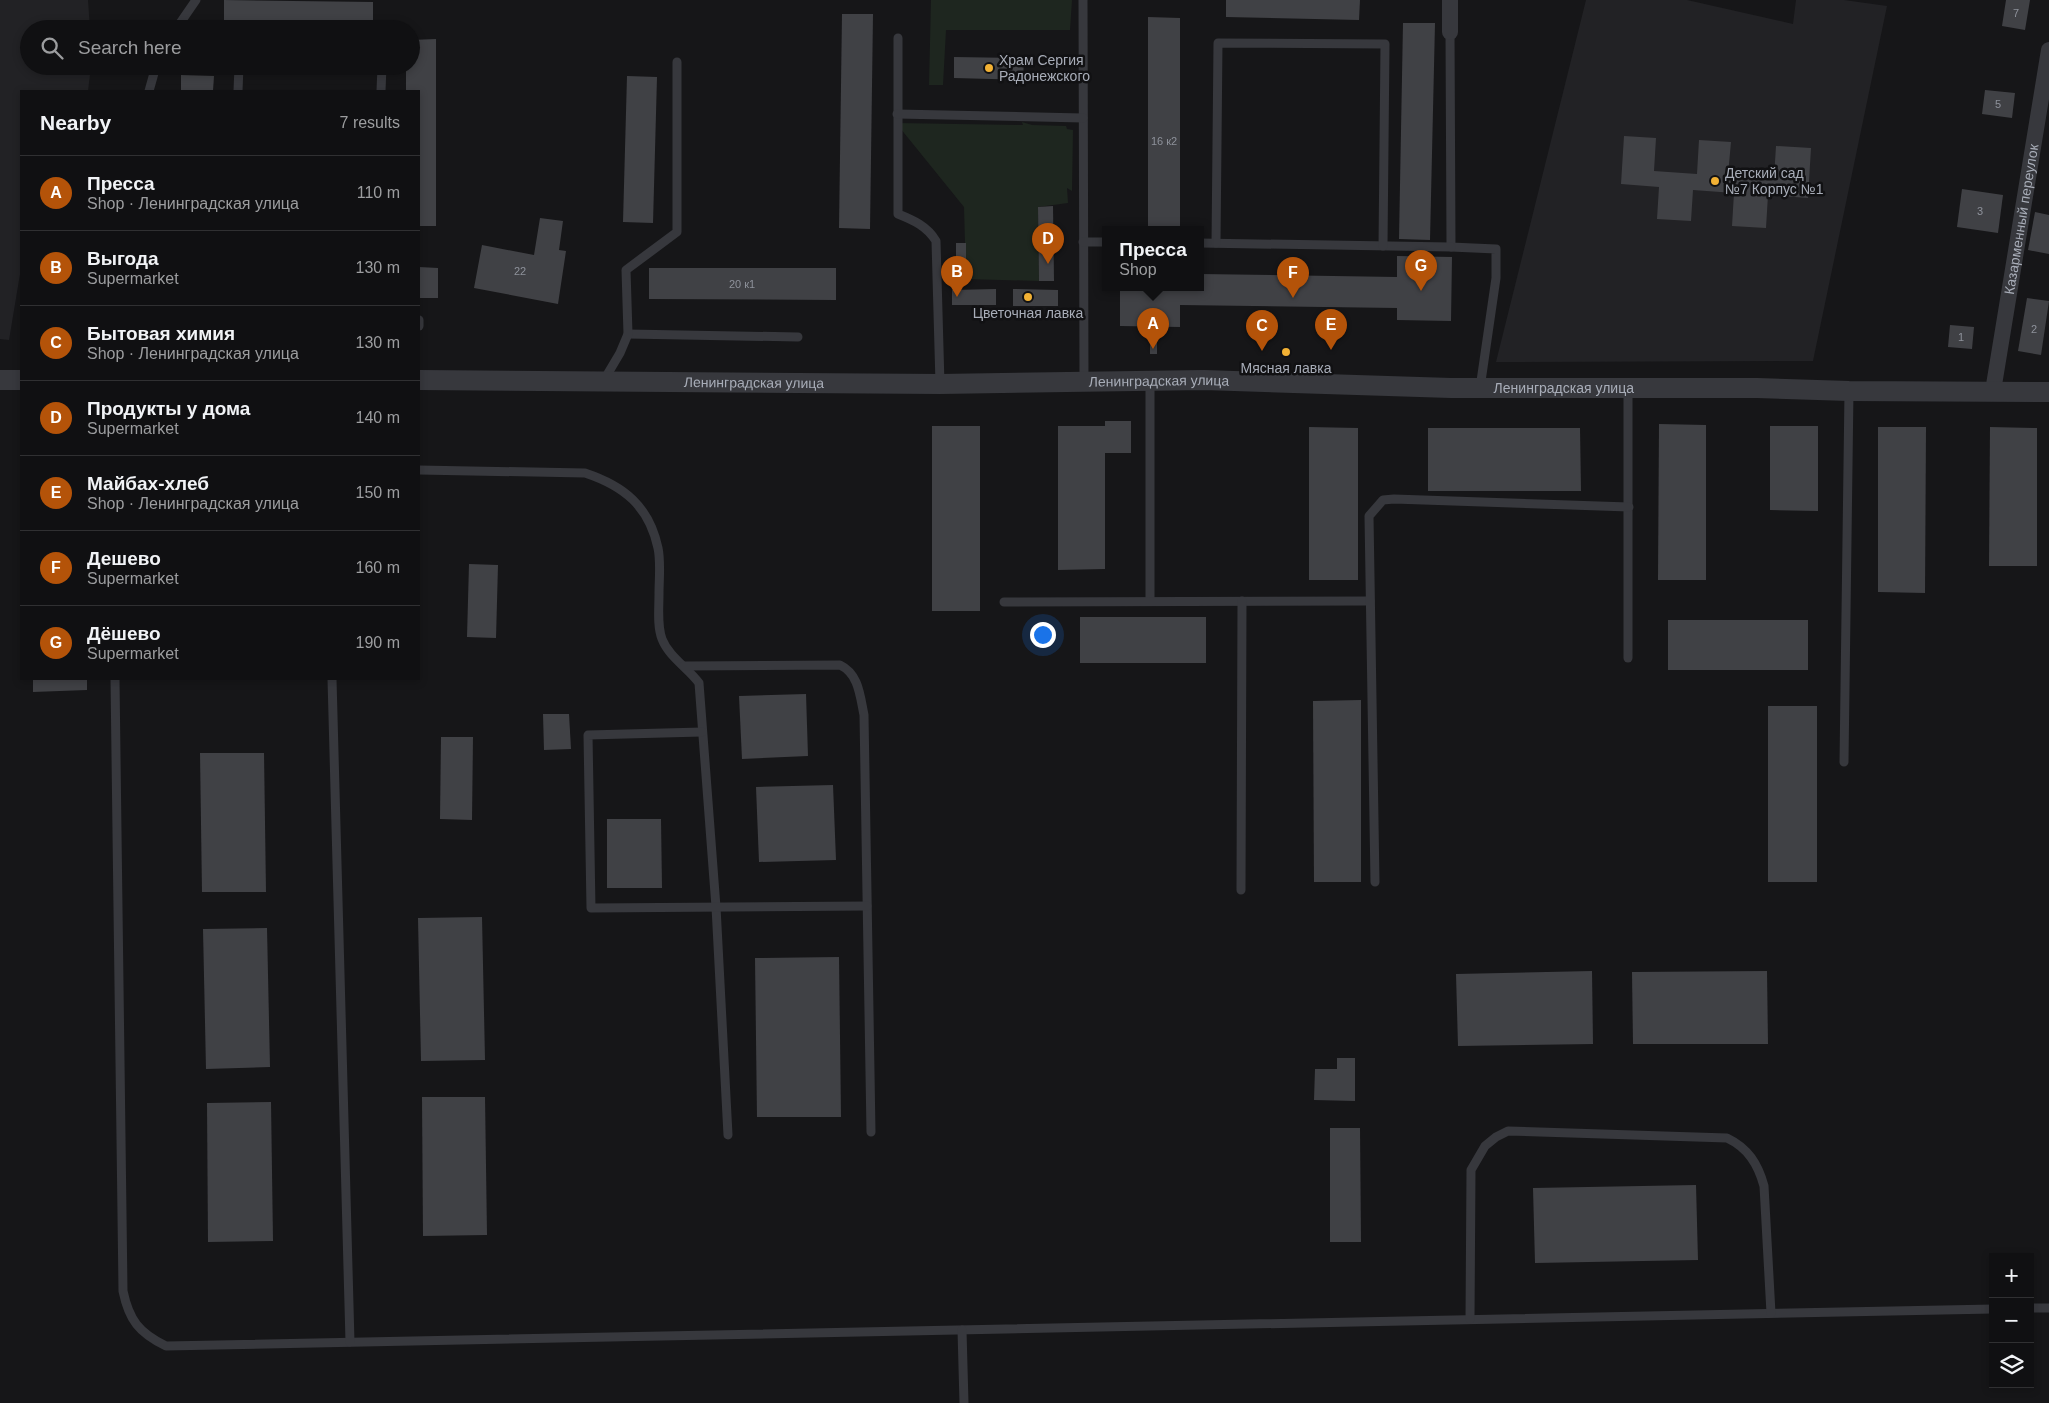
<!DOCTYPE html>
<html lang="en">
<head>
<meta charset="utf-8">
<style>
  body { margin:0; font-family:Arial,sans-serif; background:#19191b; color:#f1f3f6 }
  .controls { position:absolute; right:15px; bottom:15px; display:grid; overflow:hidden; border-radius:0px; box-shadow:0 2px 8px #0003 }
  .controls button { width:45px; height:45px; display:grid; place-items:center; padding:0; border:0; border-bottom:1px solid #303032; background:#101012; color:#f1f3f6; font:25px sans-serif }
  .you { position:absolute; left:1042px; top:634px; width:18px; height:18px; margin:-12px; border:4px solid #fff; border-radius:50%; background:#1a73e8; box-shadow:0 0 0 8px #1a73e833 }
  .badge { display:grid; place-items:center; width:32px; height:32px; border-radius:50%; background:#b45309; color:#fff; font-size:16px; font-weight:700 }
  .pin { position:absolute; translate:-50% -41px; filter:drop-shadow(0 1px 2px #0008) }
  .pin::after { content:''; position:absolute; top:26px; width:18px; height:15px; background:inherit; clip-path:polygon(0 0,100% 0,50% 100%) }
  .popup { position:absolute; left:1102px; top:226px; width:102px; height:65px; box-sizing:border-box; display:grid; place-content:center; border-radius:0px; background:#101012; filter:drop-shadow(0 1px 4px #0005); font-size:16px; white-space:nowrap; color:#9c9d9f }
  .popup b { font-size:19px; color:#f1f3f6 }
  .popup::after { content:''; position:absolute; left:50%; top:100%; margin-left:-10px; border:10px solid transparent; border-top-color:#101012 }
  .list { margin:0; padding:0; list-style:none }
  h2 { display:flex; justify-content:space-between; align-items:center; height:65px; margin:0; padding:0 20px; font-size:21px }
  h2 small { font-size:16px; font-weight:400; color:#9c9d9f }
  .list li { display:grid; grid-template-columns:32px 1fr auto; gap:15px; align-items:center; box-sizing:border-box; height:75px; padding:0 20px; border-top:1px solid #303032 }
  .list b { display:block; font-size:19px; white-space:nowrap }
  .list p { margin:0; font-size:16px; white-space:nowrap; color:#9c9d9f }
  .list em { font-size:16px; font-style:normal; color:#9c9d9f }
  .icon { flex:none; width:28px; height:28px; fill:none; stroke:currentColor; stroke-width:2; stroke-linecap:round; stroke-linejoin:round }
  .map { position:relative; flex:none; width:2049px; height:1403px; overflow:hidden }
  .search { position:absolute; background:#101012; box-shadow:0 2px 8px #0003; left:20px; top:20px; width:400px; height:55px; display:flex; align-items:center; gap:12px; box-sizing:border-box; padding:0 18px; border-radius:28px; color:#9c9d9f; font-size:19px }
  .panel { position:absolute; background:#101012; box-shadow:0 2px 8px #0003; left:20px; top:90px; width:400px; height:590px; border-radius:0px }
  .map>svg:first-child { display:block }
  .built { fill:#222225 }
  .green { fill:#1e261f }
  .building { fill:#404145 }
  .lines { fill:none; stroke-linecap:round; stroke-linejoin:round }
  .service { stroke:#37383d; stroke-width:9 }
  .minor { stroke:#37383d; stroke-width:16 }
  .tertiary { stroke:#37383d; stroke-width:20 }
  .poi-dot { fill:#f2b134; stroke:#111113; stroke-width:2 }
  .labels { text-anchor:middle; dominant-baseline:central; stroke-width:5; stroke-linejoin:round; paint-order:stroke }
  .number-label { font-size:11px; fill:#8e929b }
  .poi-label { font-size:14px; fill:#a8adb8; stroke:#111113; text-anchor:start }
  .street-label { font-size:14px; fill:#a8adb8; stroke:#111113 }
</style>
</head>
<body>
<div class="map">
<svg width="2049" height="1403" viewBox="0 0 2049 1403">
  <rect width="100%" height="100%" fill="#161618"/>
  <g class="built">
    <path d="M0 0H88L90 29H29V66H91L88 91H21V268L9 340 0 339Z"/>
    <path d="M1586 0H1687L1793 24 1796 0H1844L1887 6 1813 361 1496 362Z"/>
  </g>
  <g class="green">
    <path d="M931 0H1072L1070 30H946L943 85H929Z"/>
    <path d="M1022 122 1032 125 1066 126 1067 129 1073 130 1072 191 1067 188 1068 203 1038 207 1039 281 966 279 964 207 896 123 1023 125Z"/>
  </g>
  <g class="building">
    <path d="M224 0 373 2V29H224Z"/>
    <path d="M1226 0H1360L1359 20 1226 17Z"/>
    <path d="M2006 0H2030L2025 30 2002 26Z"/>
    <path d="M842 14H873L870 229 839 228Z"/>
    <path d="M1148 17 1180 18V230H1148Z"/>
    <path d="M1403 23H1435L1430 240 1399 239Z"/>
    <path d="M436 39V226H419V91H406V66H411V40Z"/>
    <path d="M954 57 1024 58 1023 80 954 78Z"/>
    <path d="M181 75 214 76 213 91H181Z"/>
    <path d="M627 76 657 77 653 223 623 222Z"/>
    <path d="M1985 90 2015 93 2012 118 1982 114Z"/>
    <path d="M1624 136 1656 138 1654 171 1697 174 1699 140 1731 142 1728 175 1774 178 1776 146 1811 148 1808 198 1768 195 1766 228 1732 226 1734 193 1693 190 1691 221 1657 219 1659 187 1621 184Z"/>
    <path d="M1962 189 2003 195 1998 233 1957 227Z"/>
    <path d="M1053 206 1054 281H1039L1038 207Z"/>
    <path d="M2035 212 2049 215V254L2028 250Z"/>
    <path d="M540 218 563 221 559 250 566 251 558 304 474 288 482 245 534 255Z"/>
    <rect x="956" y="243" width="10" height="36"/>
    <path d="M1397 256 1452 257 1451 321 1397 320V308L1180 305V327L1120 326V288H1200V274L1397 277Z"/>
    <path d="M419 267 438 268V298H419Z"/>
    <path d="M649 268H836V300L649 299Z"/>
    <path d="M996 289V305H952V290Z"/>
    <path d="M1013 289 1058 290V306H1013Z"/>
    <path d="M2027 298 2049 301 2041 355 2018 351Z"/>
    <path d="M1950 325 1974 327 1972 349 1948 347Z"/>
    <path d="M1150 340 1157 341V354H1150Z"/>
    <path d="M1105 421H1131V453H1105V569L1058 570V426H1105Z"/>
    <path d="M1659 424 1706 425V580H1658Z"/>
    <rect x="932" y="426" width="48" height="185"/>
    <path d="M1770 426H1818V511L1770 510Z"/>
    <path d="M1309 427 1358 428V580H1309Z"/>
    <path d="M1878 427H1926L1925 593 1878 592Z"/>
    <path d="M1990 427 2037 428V566H1989Z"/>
    <path d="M1428 428H1580L1581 491H1428Z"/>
    <path d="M469 564 498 565 496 638 467 637Z"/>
    <rect x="1080" y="617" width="126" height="46"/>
    <rect x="1668" y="620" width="140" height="50"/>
    <path d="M33 679H87V690L33 692Z"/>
    <path d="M806 694 808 756 742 759 739 696Z"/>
    <path d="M1361 700V882H1314L1313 701Z"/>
    <rect x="1768" y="706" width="49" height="176"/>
    <path d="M543 714H569L571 749 544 750Z"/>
    <path d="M441 737H473L472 820 440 819Z"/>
    <path d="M200 753H264L266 892H202Z"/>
    <path d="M833 785 836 860 759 862 756 787Z"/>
    <path d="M607 819H661L662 888H607Z"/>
    <path d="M482 917 485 1060 421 1061 418 918Z"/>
    <path d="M267 928 270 1067 206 1069 203 929Z"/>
    <path d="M839 957 841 1117H757L755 958Z"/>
    <path d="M1592 971 1593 1044 1458 1046 1456 974Z"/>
    <path d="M1767 971 1768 1044H1633L1632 972Z"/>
    <path d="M1337 1058H1355V1101L1314 1100 1315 1069H1337Z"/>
    <path d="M422 1097H485L487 1235 423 1236Z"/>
    <path d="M271 1102 273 1241 208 1242 207 1103Z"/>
    <path d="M1330 1128H1360L1361 1242H1330Z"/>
    <path d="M1696 1185 1698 1260 1535 1263 1533 1188Z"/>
  </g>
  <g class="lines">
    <g class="service">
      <path d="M1083 0 1084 381"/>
      <path d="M176 29 196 0"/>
      <path d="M1450 32 1451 247 1496 249V278L1480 388"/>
      <path d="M898 38V214C913 220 927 226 936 241L940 384"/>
      <path d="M149 91 156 66"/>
      <path d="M238 91 239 66"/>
      <path d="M381 91 382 66"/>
      <path d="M897 114 1083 118"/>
      <path d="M1083 242H1106"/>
      <path d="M1200 243 1451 247"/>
      <path d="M1216 243 1218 43 1385 44 1383 246"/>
      <path d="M419 320V326"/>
      <path d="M628 334 798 337"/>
      <path d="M604 380 620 353 628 334 626 270 677 232V62"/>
      <path d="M1628 388V658"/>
      <path d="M419 470 585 473C624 486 649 506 658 548 661 562 659 579 659 594 659 609 657 626 662 639 669 657 688 668 699 683L716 907 728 1135"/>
      <path d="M1150 601V381"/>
      <path d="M1004 602 1370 601"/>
      <path d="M684 666 840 665C859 674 860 696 864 715L871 1132"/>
      <path d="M115 679 123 1291C129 1320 139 1333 166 1346L1993 1309"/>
      <path d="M332 679 350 1342"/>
      <path d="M702 732 588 735 591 908 867 906"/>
      <path d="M1844 762 1849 391"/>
      <path d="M1375 882 1369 516 1383 500 1394 499 1629 507"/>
      <path d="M1241 890 1242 601"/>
      <path d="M2030 1308H2049"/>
      <path d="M1470 1319 1471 1170 1485 1146 1496 1137 1508 1131 1727 1138C1748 1148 1758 1164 1764 1186L1771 1313"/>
      <path d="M962 1330 964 1403"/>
    </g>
    <g class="minor">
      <path d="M1450 32V0"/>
      <path id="s1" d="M1993 391 2049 50"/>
    </g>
    <g class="tertiary">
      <path d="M0 380H21"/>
      <path id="s2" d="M419 380 940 384 1204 380 1451 388H1757L1849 391 2049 392"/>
    </g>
  </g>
  <g class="poi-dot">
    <circle cx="989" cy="68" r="5"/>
    <circle cx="1715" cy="181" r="5"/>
    <circle cx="1028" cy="297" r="5"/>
    <circle cx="1286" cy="352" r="5"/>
  </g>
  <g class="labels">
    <g class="number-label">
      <text x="2016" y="13">7</text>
      <text x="1998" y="104">5</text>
      <text x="1164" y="141">16 к2</text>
      <text x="1980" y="211">3</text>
      <text x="520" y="271">22</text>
      <text x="742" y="284">20 к1</text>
      <text x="2034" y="329">2</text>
      <text x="1961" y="337">1</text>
    </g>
    <g class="poi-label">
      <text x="999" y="60">Храм Сергия<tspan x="999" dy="16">Радонежского</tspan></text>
      <text x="1725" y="173">Детский сад<tspan x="1725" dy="16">№7 Корпус №1</tspan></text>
      <text x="1028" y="313" text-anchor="middle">Цветочная лавка</text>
      <text x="1286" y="368" text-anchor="middle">Мясная лавка</text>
    </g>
    <g class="street-label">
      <text stroke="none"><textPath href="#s1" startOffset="174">Казарменный переулок</textPath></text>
      <text stroke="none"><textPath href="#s2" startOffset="740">Ленинградская улица</textPath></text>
      <text stroke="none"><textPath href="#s2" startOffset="335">Ленинградская улица</textPath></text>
      <text stroke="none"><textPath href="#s2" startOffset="1145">Ленинградская улица</textPath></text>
    </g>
  </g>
</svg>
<div class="controls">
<button>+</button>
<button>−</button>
<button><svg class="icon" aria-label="layers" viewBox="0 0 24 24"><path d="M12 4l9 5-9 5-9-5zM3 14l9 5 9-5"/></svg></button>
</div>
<div class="you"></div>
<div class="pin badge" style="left:1153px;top:349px">A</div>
<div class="popup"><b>Пресса</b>Shop</div>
<div class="pin badge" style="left:957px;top:297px">B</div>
<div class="pin badge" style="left:1262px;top:351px">C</div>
<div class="pin badge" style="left:1048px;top:264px">D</div>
<div class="pin badge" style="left:1331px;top:350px">E</div>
<div class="pin badge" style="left:1293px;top:298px">F</div>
<div class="pin badge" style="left:1421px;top:291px">G</div>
<div class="search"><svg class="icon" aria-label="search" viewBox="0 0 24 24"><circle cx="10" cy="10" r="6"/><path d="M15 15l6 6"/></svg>Search here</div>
<section class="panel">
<h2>Nearby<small>7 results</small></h2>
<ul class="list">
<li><span class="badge">A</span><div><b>Пресса</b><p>Shop · Ленинградская улица</p></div><em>110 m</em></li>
<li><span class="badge">B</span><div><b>Выгода</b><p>Supermarket</p></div><em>130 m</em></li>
<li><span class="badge">C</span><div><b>Бытовая химия</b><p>Shop · Ленинградская улица</p></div><em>130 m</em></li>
<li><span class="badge">D</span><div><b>Продукты у дома</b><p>Supermarket</p></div><em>140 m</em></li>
<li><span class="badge">E</span><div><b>Майбах-хлеб</b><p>Shop · Ленинградская улица</p></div><em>150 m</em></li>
<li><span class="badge">F</span><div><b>Дешево</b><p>Supermarket</p></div><em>160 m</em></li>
<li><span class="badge">G</span><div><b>Дёшево</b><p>Supermarket</p></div><em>190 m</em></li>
</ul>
</section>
</div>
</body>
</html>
